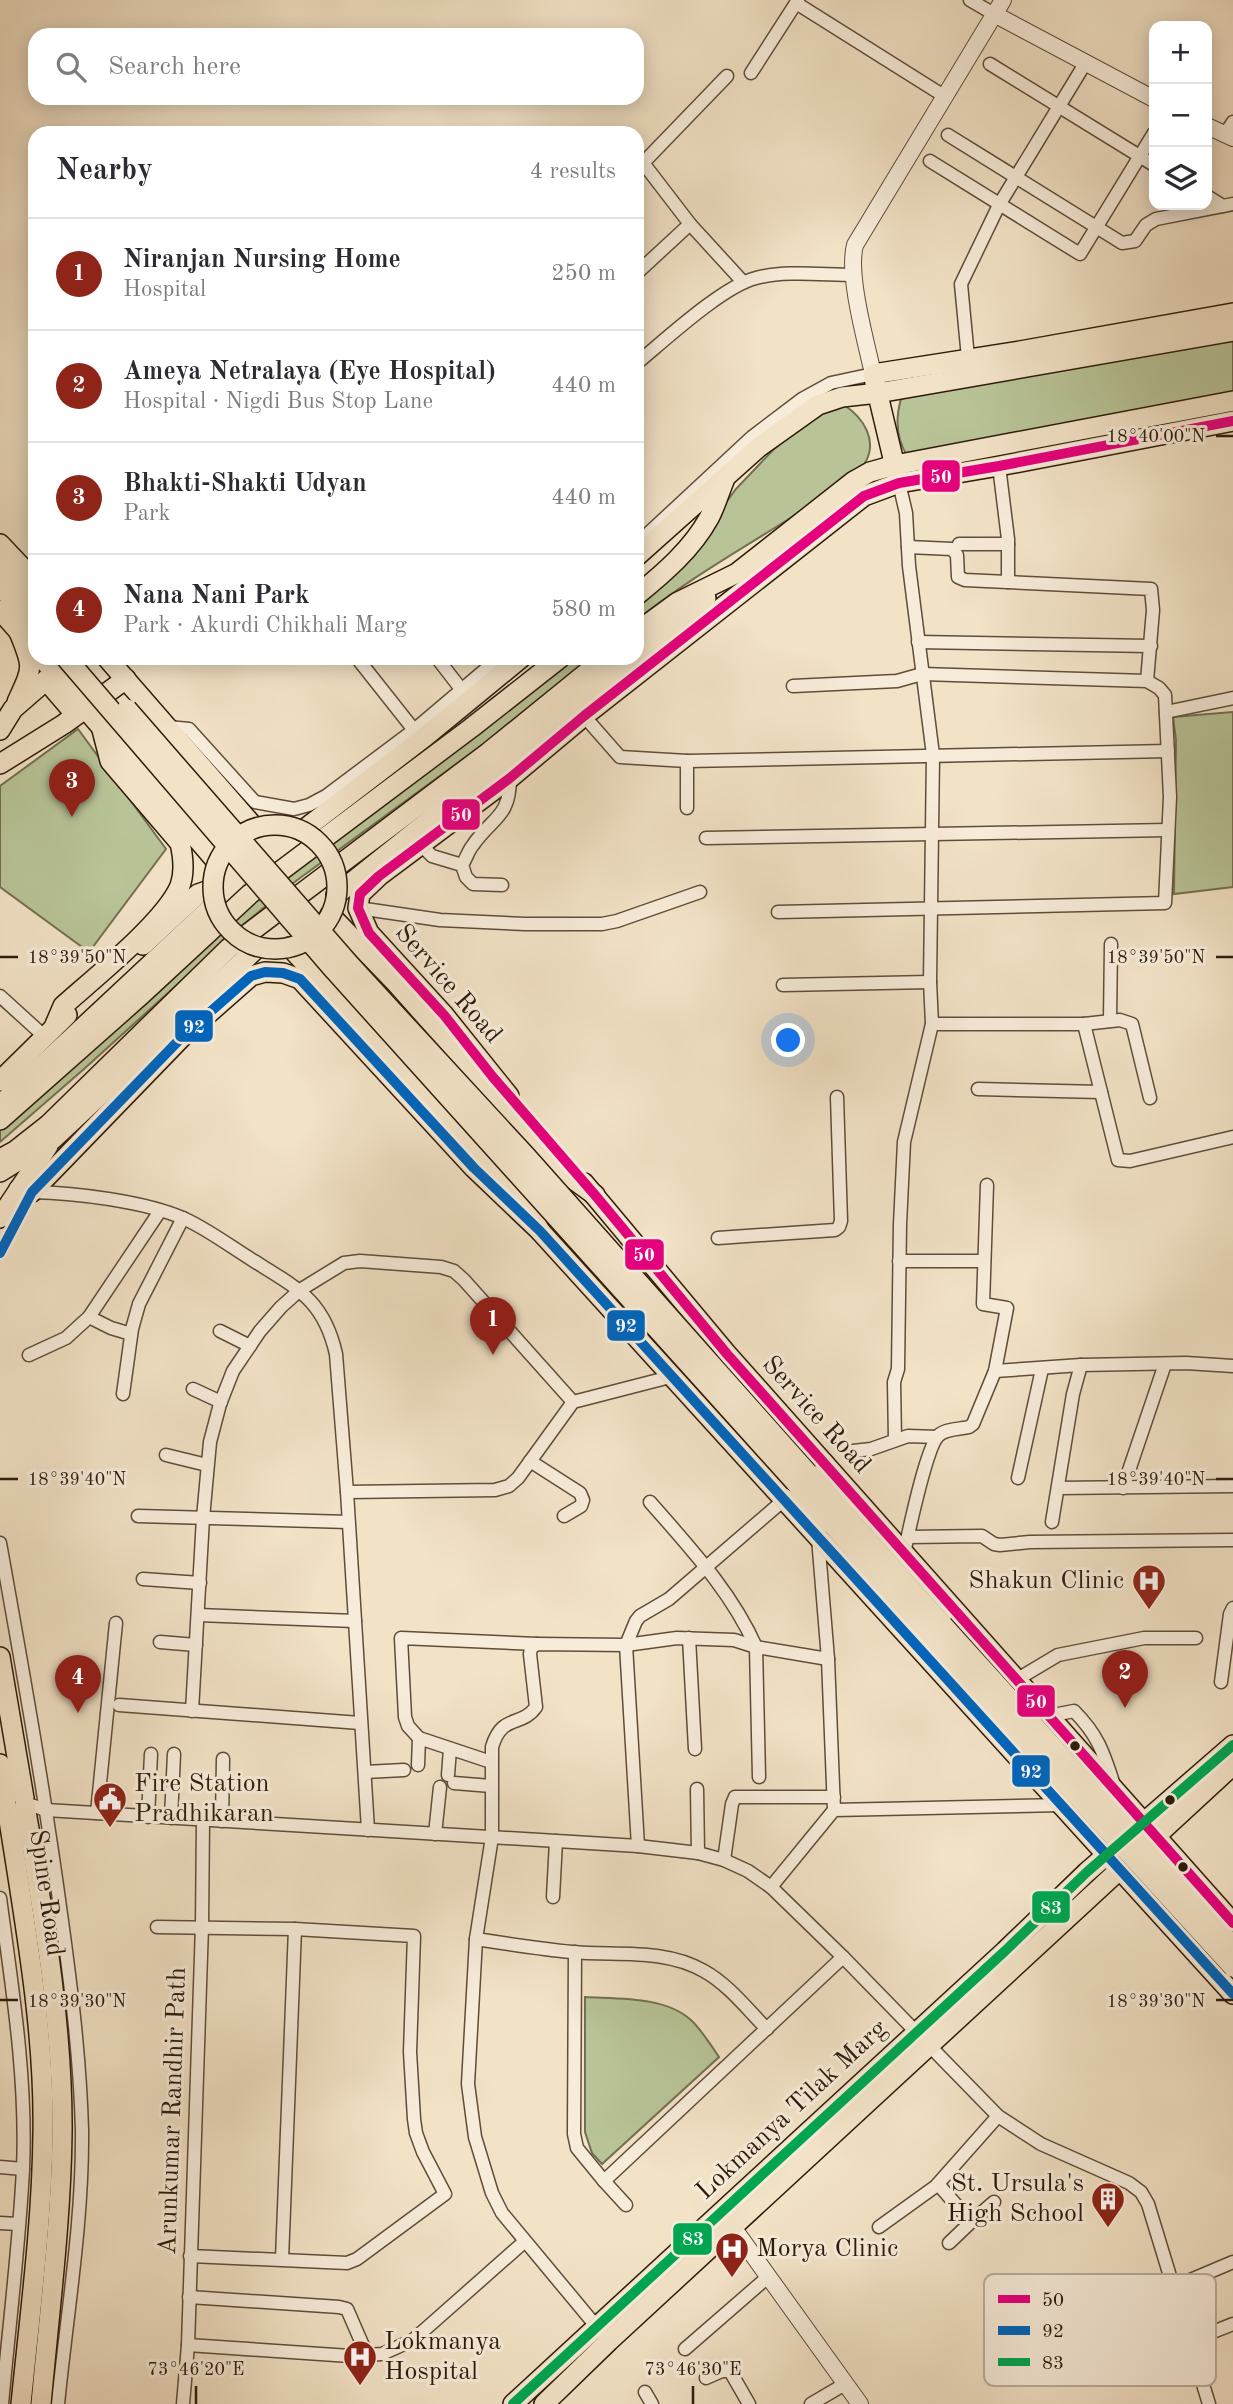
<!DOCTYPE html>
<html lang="en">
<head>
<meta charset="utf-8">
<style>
  body { margin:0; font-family:"Old Standard TT",serif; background:#f2f2f3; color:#2b2b33 }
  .controls { position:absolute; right:21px; top:21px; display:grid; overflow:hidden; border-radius:14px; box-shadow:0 4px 18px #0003 }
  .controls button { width:63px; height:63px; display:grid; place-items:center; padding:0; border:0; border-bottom:2px solid #e1e1e2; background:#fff; color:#2b2b33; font:35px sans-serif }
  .you { position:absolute; left:789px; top:1041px; width:24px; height:24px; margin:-18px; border:5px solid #fff; border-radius:50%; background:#1a73e8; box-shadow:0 0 0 10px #1a73e833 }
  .badge { display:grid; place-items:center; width:46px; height:46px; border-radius:50%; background:#8f2418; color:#fff; font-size:23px; font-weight:700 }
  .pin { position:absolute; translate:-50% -58px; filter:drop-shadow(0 2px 4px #0008) }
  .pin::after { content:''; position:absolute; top:37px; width:24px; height:21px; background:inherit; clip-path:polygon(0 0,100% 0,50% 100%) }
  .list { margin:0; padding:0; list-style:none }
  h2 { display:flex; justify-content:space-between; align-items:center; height:91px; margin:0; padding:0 28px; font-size:30px }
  h2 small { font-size:23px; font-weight:400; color:#7c7c81 }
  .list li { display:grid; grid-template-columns:46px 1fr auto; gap:21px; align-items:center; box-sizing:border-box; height:112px; padding:0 28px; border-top:2px solid #e1e1e2 }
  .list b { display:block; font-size:26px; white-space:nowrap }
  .list p { margin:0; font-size:23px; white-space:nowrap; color:#7c7c81 }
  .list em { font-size:23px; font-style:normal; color:#7c7c81 }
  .icon { flex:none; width:38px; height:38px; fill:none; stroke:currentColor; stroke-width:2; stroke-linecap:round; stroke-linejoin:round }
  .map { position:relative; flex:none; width:1233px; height:2404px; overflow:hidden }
  .search { position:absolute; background:#fff; box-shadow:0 4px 18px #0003; left:28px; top:28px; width:616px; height:77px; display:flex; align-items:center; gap:18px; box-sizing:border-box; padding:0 24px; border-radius:21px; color:#7c7c81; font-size:26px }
  .panel { position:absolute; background:#fff; box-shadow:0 4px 18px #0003; left:28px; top:126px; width:616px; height:539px; border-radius:21px }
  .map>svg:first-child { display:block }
  .green { fill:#b8c497; stroke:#737051; stroke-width:2 }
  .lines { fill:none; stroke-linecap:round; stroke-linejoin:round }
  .minor-casing { stroke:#5f4d3a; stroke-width:15 }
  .tertiary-casing { stroke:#5f4d3a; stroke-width:18 }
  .primary-casing { stroke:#2e1b0b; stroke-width:22 }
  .trunk-casing { stroke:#2e1b0b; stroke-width:22 }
  .minor { stroke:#f7ecda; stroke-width:12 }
  .tertiary { stroke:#f7ecda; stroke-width:16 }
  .primary { stroke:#f2e2c6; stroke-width:19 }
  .trunk { stroke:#f2e2c6; stroke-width:19 }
  .trunk-bridge-casing { stroke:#2e1b0b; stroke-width:22; stroke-linecap:butt }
  .trunk-bridge { stroke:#f2e2c6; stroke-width:19 }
  .bus-1-casing { stroke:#f7ecda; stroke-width:16 }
  .bus-2-casing { stroke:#f7ecda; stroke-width:16 }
  .bus-3-casing { stroke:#f7ecda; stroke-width:16 }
  .bus-1 { stroke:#e5007d; stroke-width:10 }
  .bus-2 { stroke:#0065bd; stroke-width:10 }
  .bus-3 { stroke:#00a651; stroke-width:10 }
  .ticks { fill:none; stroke:#2e1b0b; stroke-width:2.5 }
  .bus-dot { fill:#2e1b0b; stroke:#f7ecda; stroke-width:2.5 }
  .labels { text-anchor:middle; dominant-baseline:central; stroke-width:6; stroke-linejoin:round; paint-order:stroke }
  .street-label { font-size:26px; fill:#2e1b0b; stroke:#f7ecda }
  .poi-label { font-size:26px; fill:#2e1b0b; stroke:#f7ecda; text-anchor:start }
  .key { fill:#f7ecda; stroke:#bbad9c; stroke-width:2 }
  .key-label { font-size:19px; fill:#2e1b0b }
  .ticks-label { font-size:18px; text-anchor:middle; fill:#2e1b0b; stroke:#f7ecda; stroke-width:6; stroke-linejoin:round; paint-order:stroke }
  .line-badge { stroke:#f7ecda; stroke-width:2.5 }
  .badge-label { font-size:19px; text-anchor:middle; font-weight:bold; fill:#fff }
</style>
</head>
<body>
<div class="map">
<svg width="1233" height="2404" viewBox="0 0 1233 2404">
  <rect width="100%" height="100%" fill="#f2e2c6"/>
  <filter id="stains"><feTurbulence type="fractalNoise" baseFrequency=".00286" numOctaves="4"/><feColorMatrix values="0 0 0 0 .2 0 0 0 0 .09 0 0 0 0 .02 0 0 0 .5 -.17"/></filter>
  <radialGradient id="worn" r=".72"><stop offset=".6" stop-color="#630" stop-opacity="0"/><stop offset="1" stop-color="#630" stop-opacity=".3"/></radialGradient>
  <g class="green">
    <path d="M1233 336V395L908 457C896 439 895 420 901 399L923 392Z"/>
    <path d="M844 405C864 418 878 441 865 463 857 477 808 507 792 517 740 550 685 581 637 620V599L702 535 736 489 774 449 824 408Z"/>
    <path d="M563 658H590L500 732 296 881 243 925 84 1069 0 1142V1122L238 908Z"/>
    <path d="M1233 712V887L1174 894 1176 740 1173 717Z"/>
    <path d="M78 729 166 849 89 952 0 887V786Z"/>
    <path d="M585 1997C618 1999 666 1996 692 2021 702 2031 711 2045 719 2057L602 2164 592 2153 585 2132Z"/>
  </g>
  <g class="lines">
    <g class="minor-casing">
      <g id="minor">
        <path d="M970 0 994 14"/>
        <path d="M796 3 944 96"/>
        <path d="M990 64 1154 165"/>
        <path d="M751 73 798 0"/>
        <path d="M1225 134 1233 122"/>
        <path d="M948 135 1122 243 1135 241 1146 225 1156 219 1233 204"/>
        <path d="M637 155 690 224 637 273"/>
        <path d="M930 161 1080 254 1154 133"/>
        <path d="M643 163 727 76"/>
        <path d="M1207 196 1223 206"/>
        <path d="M690 224 743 282"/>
        <path d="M968 358 961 284 999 205 1086 62"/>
        <path d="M637 363C665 340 723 286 756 278 786 270 823 275 854 275"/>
        <path d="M999 466 1008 539V582"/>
        <path d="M639 542 752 437 802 399 831 383 873 374"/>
        <path d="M959 544H1008"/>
        <path d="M908 547 952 549 957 555 958 577 965 580 1151 589 1153 610 1147 681"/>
        <path d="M918 642 1151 646"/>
        <path d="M357 658 414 730 499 658"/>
        <path d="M437 658 461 689"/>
        <path d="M1166 712 1233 698"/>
        <path d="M584 716 620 757 687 761V808"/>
        <path d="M168 727 189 729 255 802 294 809 309 805 326 796 414 730 437 722"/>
        <path d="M687 761 1168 751"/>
        <path d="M706 838 1168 830"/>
        <path d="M421 845 432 856 462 865"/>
        <path d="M502 885 473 884 466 877 462 865C466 859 468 851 473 845 492 817 510 818 510 778"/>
        <path d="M358 908 440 920 525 924H602L617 921 700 892"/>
        <path d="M778 912 1165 903 1170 797 1165 695 1159 688 1147 681 922 674 897 681 793 686"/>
        <path d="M783 985 930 982"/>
        <path d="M0 996 44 1036"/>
        <path d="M1110 1021 1111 944"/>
        <path d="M932 1024H1084L1118 1160 1130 1161 1233 1137"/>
        <path d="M1084 1024 1120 1020 1132 1024 1150 1098"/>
        <path d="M978 1089 1101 1092"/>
        <path d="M718 1238 835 1230 839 1227 841 1221 837 1097"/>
        <path d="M0 1253 32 1192C75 1193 145 1201 185 1219 209 1230 231 1247 254 1261 297 1288 324 1300 336 1354L347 1492 368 1830"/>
        <path d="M899 1261H983"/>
        <path d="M89 1317 111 1328 131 1334"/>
        <path d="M220 1331 250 1346"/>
        <path d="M29 1355 66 1338 89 1317 160 1211"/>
        <path d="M995 1371 1081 1365 1186 1363 1233 1366"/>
        <path d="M193 1389 221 1402"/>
        <path d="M123 1394 132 1329 139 1304 183 1218"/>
        <path d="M895 1440 894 1382 898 1369 900 1224 904 1142 932 1024 930 982 933 755 909 566 906 513 899 483"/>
        <path d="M853 1451 871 1449 908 1436 937 1437"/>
        <path d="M166 1455 207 1465"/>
        <path d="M530 1461 580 1493 583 1500 581 1506 564 1516"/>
        <path d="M1018 1478 1042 1369"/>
        <path d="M1058 1488 1233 1486"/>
        <path d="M1123 1488 1165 1364"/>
        <path d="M347 1492 495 1490 509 1486 518 1478 573 1402 674 1376"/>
        <path d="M650 1502C690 1548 731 1591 756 1647L828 1659"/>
        <path d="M138 1516 348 1522"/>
        <path d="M1052 1522 1073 1394 1081 1365"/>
        <path d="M908 1537 982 1536 994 1544 1000 1545 1030 1542 1233 1540"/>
        <path d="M818 1538 828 1659 834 1810"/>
        <path d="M0 1543C22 1666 44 1789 61 1914 71 1986 80 2057 82 2130 83 2221 67 2313 58 2404"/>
        <path d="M904 1553C909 1531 926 1449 938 1436 944 1429 960 1429 969 1427L973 1424 995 1371 1007 1308 983 1304 987 1185"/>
        <path d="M143 1579 200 1583"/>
        <path d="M198 1615 355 1621"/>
        <path d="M689 1638 695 1749"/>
        <path d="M160 1642 196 1645"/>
        <path d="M1016 1680 1058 1655 1144 1638H1196"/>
        <path d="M1221 1682 1230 1614 1233 1608"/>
        <path d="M119 1705 360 1723"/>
        <path d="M192 1711 203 1518 210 1442 220 1404 233 1371 260 1331 281 1307 300 1290 344 1263 360 1261 441 1267 454 1271 464 1280 573 1402"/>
        <path d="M1048 1716 1074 1711C1097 1734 1103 1751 1113 1782"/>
        <path d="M491 1762 419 1738 408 1726 405 1717 401 1638 537 1644"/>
        <path d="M418 1765 419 1738"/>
        <path d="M365 1772 404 1770"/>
        <path d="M448 1775 450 1749"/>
        <path d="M454 1783 491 1786"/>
        <path d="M697 1789 698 1853"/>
        <path d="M25 1803 46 1810 638 1846 698 1853 724 1860 748 1871 771 1887 843 1957 998 2116 1041 2144 1129 2183 1141 2192 1148 2204 1209 2404"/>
        <path d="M97 1813 116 1623"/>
        <path d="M148 1817 151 1754"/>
        <path d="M171 1818 174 1754"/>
        <path d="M222 1821 223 1759"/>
        <path d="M435 1834 440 1787"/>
        <path d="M638 1846 626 1645 636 1621 640 1616 669 1599 785 1499"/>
        <path d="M724 1860 732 1804 735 1797H834"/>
        <path d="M771 1887 834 1810 1061 1805"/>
        <path d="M553 1897 556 1841"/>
        <path d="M0 1898C12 1987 27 2078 23 2169 19 2248 9 2326 2 2404"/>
        <path d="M157 1927 295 1929 414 1936 410 2052 414 2119 416 2133 423 2152 445 2194 357 2259 347 2263 190 2256"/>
        <path d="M476 1939C508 1944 540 1949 572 1952 616 1956 664 1948 704 1971 729 1985 747 2009 767 2029"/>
        <path d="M575 1952 574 2134 577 2148 604 2181 843 1957"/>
        <path d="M0 2167 23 2169"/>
        <path d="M604 2181 626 2205"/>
        <path d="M938 2184 971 2222 994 2202"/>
        <path d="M0 2223 18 2224"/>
        <path d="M879 2227 936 2186 998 2116"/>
        <path d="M949 2243 971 2222"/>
        <path d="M282 2259 295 1929"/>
        <path d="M1174 2287 1233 2262"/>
        <path d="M189 2297 339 2307 347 2309 367 2355"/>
        <path d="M601 2332 502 2213 492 2193 475 2137 468 2084 476 1939 492 1837V1747C502 1713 521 1728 536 1707L530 1654 531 1648 537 1644 626 1645 677 1638 734 1640 756 1647 759 1777"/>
        <path d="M1190 2341 1233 2324"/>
        <path d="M188 2345 350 2356 382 2354 413 2340 524 2242"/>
        <path d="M685 2349 769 2276"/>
        <path d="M706 2378 722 2371H730L749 2404"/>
        <path d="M645 2392 652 2404"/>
        <path d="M183 2404 188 2345 202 1926 203 1820"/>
        <path d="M811 2404 845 2384"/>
      </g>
    </g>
    <g class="tertiary-casing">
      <g id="tertiary">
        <path d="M994 14 1154 99"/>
        <path d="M1207 126 1233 138"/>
        <path d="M873 374C866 341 847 275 855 245L1003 0"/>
        <path d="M727 2219 860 2404"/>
      </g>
    </g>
    <g class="primary-casing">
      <g id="primary">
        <path d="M897 475 873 374 1020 351 1233 313"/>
        <path d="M637 556 759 447 818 405 842 397 878 393 1233 331"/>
        <path d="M637 595C664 573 692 549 709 518 715 507 719 493 724 481"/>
        <path d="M637 632 678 602 737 573 854 481 870 472 895 465 1233 401"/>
        <path d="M637 654 706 598"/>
        <path d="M46 680 76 715"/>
        <path d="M17 702C33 667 34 668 19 632"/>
        <path d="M0 730 13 709 67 662"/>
        <path d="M0 764 64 724 126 679"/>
        <path d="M302 831 426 736 521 658"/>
        <path d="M336 895 632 658"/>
        <path d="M143 945 198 894 212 889"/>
        <path d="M0 1081 67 1015"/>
        <path d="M509 1096 444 1015 369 933 358 908 360 894 379 876 510 778 584 716 864 496 899 483 999 466 1233 421"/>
        <path d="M0 1105 215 904"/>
        <path d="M0 1120 141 995 250 894 471 728 560 658"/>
        <path d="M0 1159 15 1151 48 1125 229 948 489 752 605 658"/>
        <path d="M0 1172 53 1139 258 947"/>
        <path d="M584 1183 727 1354 1233 1923"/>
        <path d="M19 1189 32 1192 184 1035 251 976 265 972 283 973 300 979 474 1168 540 1231 1233 1994"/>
        <path d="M0 1218 48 1146"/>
        <path d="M0 1657 24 1798"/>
        <path d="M0 1764 6 1800"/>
        <path d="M25 1805C43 1913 63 2024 62 2133 61 2223 49 2314 41 2404"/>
        <path d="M7 1807C23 1913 45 2027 43 2134 42 2224 30 2314 21 2404"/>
        <path d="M513 2404 1005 1951 1087 1872 1233 1745"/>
        <path d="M544 2404 609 2341 1233 1765"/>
      </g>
    </g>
    <g class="trunk-casing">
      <g id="trunk">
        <path d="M0 544 35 581"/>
        <path d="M0 567 26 594"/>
        <path d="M0 586 35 623"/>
        <path d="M0 610 35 650"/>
        <path d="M42 658 217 862"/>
        <path d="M107 658 255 828"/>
        <path d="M330 915 396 983 566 1174 595 1195"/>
        <path d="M290 947 525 1202 540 1231"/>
        <path d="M54 1027 63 1006C93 979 165 922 180 886 185 872 183 856 180 843L110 761 101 726"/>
        <path d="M824 1463 843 1503"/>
        <path d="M808 1473 943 1625"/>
        <path d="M795 1482 930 1636"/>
        <path d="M785 1499 822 1523"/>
      </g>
    </g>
    <use href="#minor" class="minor"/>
    <use href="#tertiary" class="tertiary"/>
    <use href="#primary" class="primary"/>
    <use href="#trunk" class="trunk"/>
    <g class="trunk-bridge-casing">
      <g id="trunk-bridge">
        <path d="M66 658 334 970 795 1482"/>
        <path d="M127 709 351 966 526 1156 808 1473"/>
        <circle cx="275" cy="887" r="62"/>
        <path d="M943 1625 1233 1946"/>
        <path d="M930 1636 1233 1967"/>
      </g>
    </g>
    <use href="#trunk-bridge" class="trunk-bridge"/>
    <g class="bus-1-casing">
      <path id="bus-1" d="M1233 421 999 466 899 483 864 496 584 716 510 778 379 876 360 894 358 908 369 933 444 1015 492 1076 595 1195 727 1354 1233 1923"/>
    </g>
    <g class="bus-2-casing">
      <path id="bus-2" d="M0 1253 32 1192 184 1035 251 976 265 972 283 973 300 979 474 1168 540 1231 1233 1994"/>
    </g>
    <g class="bus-3-casing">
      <path id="bus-3" d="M513 2404 1005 1951 1087 1872 1233 1745"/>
    </g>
    <use href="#bus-1" class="bus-1"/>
    <use href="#bus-2" class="bus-2"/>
    <use href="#bus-3" class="bus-3"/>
  </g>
  <path class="ticks" d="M1216 436H1233M0 957H18M1216 957H1233M0 1479H18M1216 1479H1233M0 2000H18M1216 2000H1233M196 2386V2404M693 2386V2404"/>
  <defs>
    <g id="hospital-pin" transform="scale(1.75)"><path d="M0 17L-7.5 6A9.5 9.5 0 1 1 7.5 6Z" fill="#8f2418" stroke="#f7ecda"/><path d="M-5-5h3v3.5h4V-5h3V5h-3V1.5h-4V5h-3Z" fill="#fff"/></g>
    <g id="civic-pin" transform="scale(1.75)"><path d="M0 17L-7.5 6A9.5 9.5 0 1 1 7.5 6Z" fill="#8f2418" stroke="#f7ecda"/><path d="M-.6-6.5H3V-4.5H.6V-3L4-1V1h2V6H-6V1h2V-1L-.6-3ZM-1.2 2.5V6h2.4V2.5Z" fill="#fff"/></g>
    <g id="building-pin" transform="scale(1.75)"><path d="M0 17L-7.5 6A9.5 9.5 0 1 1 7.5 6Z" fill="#8f2418" stroke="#f7ecda"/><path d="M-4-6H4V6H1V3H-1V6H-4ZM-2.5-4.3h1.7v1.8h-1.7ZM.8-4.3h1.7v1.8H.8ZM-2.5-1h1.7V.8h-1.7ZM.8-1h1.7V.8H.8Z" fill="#fff"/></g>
  </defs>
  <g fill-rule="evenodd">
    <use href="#hospital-pin" x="1149" y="1581"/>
    <use href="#civic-pin" x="110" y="1799"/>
    <use href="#building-pin" x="1108" y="2199"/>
    <use href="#hospital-pin" x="732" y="2249"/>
    <use href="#hospital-pin" x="360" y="2357"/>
  </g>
  <g class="bus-dot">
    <circle cx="1075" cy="1746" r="6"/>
    <circle cx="1170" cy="1800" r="6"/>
    <circle cx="1183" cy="1867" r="6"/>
  </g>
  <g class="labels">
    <g class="street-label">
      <text transform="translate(448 984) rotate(49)">Service Road</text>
      <text transform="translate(816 1415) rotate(48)">Service Road</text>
      <text transform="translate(46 1893) rotate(82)">Spine Road</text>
      <text transform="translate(792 2110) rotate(-43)">Lokmanya Tilak Marg</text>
      <text transform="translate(173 2111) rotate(-88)">Arunkumar Randhir Path</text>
    </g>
    <g class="poi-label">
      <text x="1124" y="1581" text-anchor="end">Shakun Clinic</text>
      <text x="134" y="1784">Fire Station<tspan x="134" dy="30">Pradhikaran</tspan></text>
      <text x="1084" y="2184" text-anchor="end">St. Ursula's<tspan x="1084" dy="30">High School</tspan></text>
      <text x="756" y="2249">Morya Clinic</text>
      <text x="384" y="2342">Lokmanya<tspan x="384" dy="30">Hospital</tspan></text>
    </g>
  </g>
  <rect x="984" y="2274" width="232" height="112" rx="10" class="key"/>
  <rect x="998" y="2295" width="32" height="8" fill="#e5007d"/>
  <rect x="998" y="2326" width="32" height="9" fill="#0065bd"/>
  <rect x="998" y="2358" width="32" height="8" fill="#00a651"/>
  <g class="key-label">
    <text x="1042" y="2306">50</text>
    <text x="1042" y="2337">92</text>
    <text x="1042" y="2369">83</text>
  </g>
  <g class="ticks-label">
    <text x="1156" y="442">18°40'00"N</text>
    <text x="77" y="963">18°39'50"N</text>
    <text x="1156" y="963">18°39'50"N</text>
    <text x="77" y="1485">18°39'40"N</text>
    <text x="1156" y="1485">18°39'40"N</text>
    <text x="77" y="2007">18°39'30"N</text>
    <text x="1156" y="2007">18°39'30"N</text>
    <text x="196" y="2375">73°46'20"E</text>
    <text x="693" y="2375">73°46'30"E</text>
  </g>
  <g class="line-badge">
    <rect x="921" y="459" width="40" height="34" rx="7" fill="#e5007d"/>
    <rect x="441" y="798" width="40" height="33" rx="7" fill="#e5007d"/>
    <rect x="174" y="1009" width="40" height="34" rx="7" fill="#0065bd"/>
    <rect x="624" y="1238" width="41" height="33" rx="7" fill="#e5007d"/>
    <rect x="606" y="1309" width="40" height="33" rx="7" fill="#0065bd"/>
    <rect x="1016" y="1684" width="40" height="34" rx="7" fill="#e5007d"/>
    <rect x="1011" y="1754" width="40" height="34" rx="7" fill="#0065bd"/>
    <rect x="1031" y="1890" width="40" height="34" rx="7" fill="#00a651"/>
    <rect x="672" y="2222" width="41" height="34" rx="7" fill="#00a651"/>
  </g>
  <g class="badge-label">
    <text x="941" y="483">50</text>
    <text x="461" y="821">50</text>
    <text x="194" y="1033">92</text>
    <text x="644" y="1261">50</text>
    <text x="626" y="1332">92</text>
    <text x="1036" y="1708">50</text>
    <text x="1031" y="1778">92</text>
    <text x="1051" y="1914">83</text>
    <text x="693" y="2245">83</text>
  </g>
  <rect width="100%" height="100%" filter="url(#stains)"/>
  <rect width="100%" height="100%" fill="url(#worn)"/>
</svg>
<div class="controls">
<button>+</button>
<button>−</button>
<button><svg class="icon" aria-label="layers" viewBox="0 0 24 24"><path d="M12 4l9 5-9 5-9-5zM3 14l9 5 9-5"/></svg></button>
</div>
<div class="you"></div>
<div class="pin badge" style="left:493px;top:1355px">1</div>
<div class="pin badge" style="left:1125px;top:1708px">2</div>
<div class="pin badge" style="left:72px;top:817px">3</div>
<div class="pin badge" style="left:78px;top:1713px">4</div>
<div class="search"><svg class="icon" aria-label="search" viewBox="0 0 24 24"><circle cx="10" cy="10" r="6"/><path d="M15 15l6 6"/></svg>Search here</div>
<section class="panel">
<h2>Nearby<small>4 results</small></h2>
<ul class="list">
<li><span class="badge">1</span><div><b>Niranjan Nursing Home</b><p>Hospital</p></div><em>250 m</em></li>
<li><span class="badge">2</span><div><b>Ameya Netralaya (Eye Hospital)</b><p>Hospital · Nigdi Bus Stop Lane</p></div><em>440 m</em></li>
<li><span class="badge">3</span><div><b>Bhakti-Shakti Udyan</b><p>Park</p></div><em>440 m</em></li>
<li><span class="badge">4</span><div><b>Nana Nani Park</b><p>Park · Akurdi Chikhali Marg</p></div><em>580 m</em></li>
</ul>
</section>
</div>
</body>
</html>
